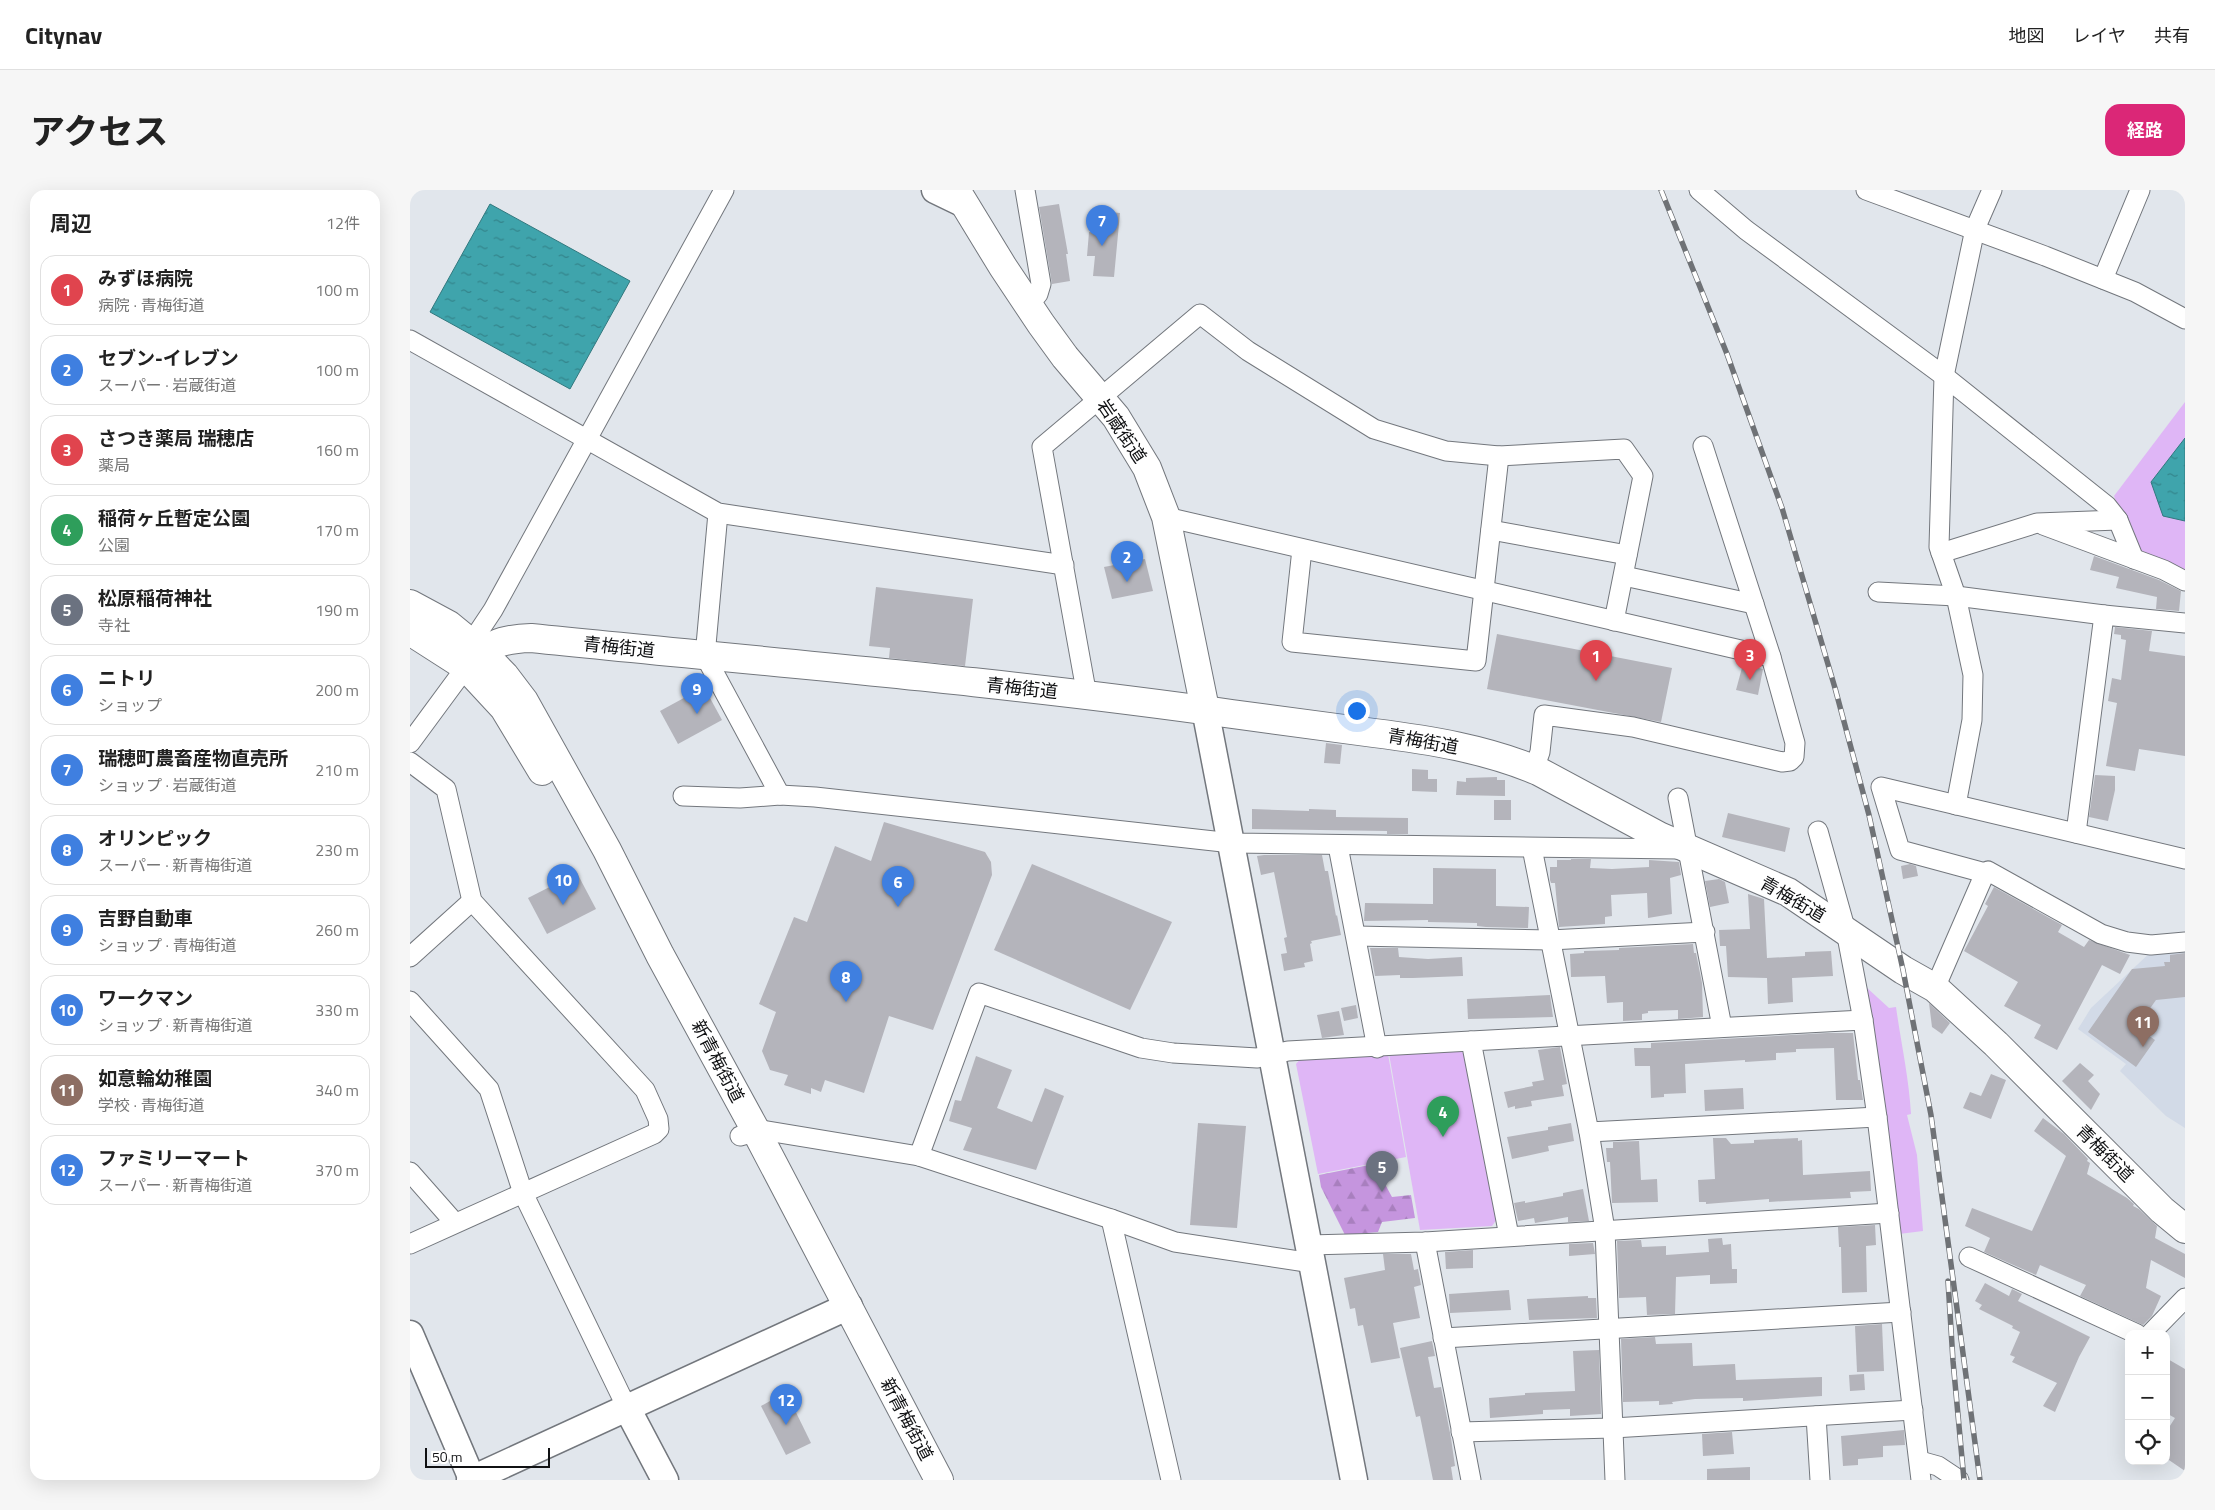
<!DOCTYPE html>
<html lang="ja">
<head>
<meta charset="utf-8">
<style>
  body { margin:0; font-family:"Titillium Web","Noto Sans JP",sans-serif; background:#f6f6f6; color:#222 }
  .controls { position:absolute; right:15px; bottom:15px; display:grid; overflow:hidden; border-radius:10px; box-shadow:0 5px 20px #0002 }
  .controls button { width:45px; height:45px; display:grid; place-items:center; padding:0; border:0; border-bottom:1px solid #e0e0e0; background:#fff; color:#222; font:25px sans-serif }
  .scale { position:absolute; left:15px; bottom:12px; width:125px; box-sizing:border-box; padding-left:5px; border:2px solid #101113; border-top:0; font-size:14px; line-height:18px; white-space:nowrap; color:#101113; -webkit-text-stroke:4px #fff; paint-order:stroke }
  .you { position:absolute; left:946px; top:520px; width:18px; height:18px; margin:-12px; border:4px solid #fff; border-radius:50%; background:#1a73e8; box-shadow:0 0 0 8px #1a73e833 }
  .badge { display:grid; place-items:center; width:32px; height:32px; border-radius:50%; background:#db2777; color:#fff; font-size:16px; font-weight:700 }
  .pin { position:absolute; translate:-50% -41px; filter:drop-shadow(0 1px 2px #0008) }
  .pin::after { content:''; position:absolute; top:26px; width:18px; height:15px; background:inherit; clip-path:polygon(0 0,100% 0,50% 100%) }
  .list { margin:0; padding:0; list-style:none }
  h2 { display:flex; justify-content:space-between; align-items:center; height:65px; margin:0; padding:0 20px; font-size:21px }
  h2 small { font-size:16px; font-weight:400; color:#767676 }
  .list li { display:grid; grid-template-columns:32px 1fr auto; gap:15px; align-items:center; box-sizing:border-box; height:70px; margin:0 10px 10px; padding:0 10px; border:1px solid #e0e0e0; border-radius:15px }
  .list b { display:block; font-size:19px; white-space:nowrap }
  .list p { margin:0; font-size:16px; white-space:nowrap; color:#767676 }
  .list em { font-size:16px; font-style:normal; color:#767676 }
  .icon { flex:none; width:28px; height:28px; fill:none; stroke:currentColor; stroke-width:2; stroke-linecap:round; stroke-linejoin:round }
  .map { position:relative; flex:none; width:1775px; height:1290px; overflow:hidden; border-radius:15px }
  header { display:flex; align-items:center; gap:30px; box-sizing:border-box; height:70px; padding:0 25px; background:#fff; border-bottom:1px solid #e0e0e0 }
  header strong { font-size:24px }
  nav { display:flex; gap:28px; margin-inline-start:auto; font-size:18px }
  .intro { display:flex; align-items:center; justify-content:space-between; box-sizing:border-box; height:120px; padding:0 30px }
  h1 { margin:0; font-size:35px }
  .button { padding:12px 22px; border-radius:15px; background:#db2777; color:#fff; font-size:18px; font-weight:700 }
  main { display:flex; gap:30px; padding:0 30px }
  aside { flex:1; background:#fff; border-radius:15px; box-shadow:0 5px 20px #0002 }
  .map>svg:first-child { display:block }
  .built { fill:#d2dae7 }
  .green { fill:#dfb6f6 }
  .forest { fill:url(#forest-firs) }
  .water { fill:url(#water-ripples); stroke:#31787e }
  .building { fill:#b4b4bb }
  .lines { fill:none; stroke-linecap:round; stroke-linejoin:round }
  .street-casing { stroke:#73777d; stroke-width:21 }
  .secondary-casing { stroke:#73777d; stroke-width:29 }
  .primary-casing { stroke:#73777d; stroke-width:30 }
  .street { stroke:#fff; stroke-width:19 }
  .secondary { stroke:#fff; stroke-width:26 }
  .primary { stroke:#fff; stroke-width:28 }
  .rail-casing { stroke:#6f7276; stroke-width:5.5 }
  .rail { stroke:#fff; stroke-width:4; stroke-dasharray:11; stroke-linecap:butt }
  .labels { text-anchor:middle; dominant-baseline:central; stroke-width:5; stroke-linejoin:round; paint-order:stroke }
  .street-label { font-size:18px; fill:#101113; stroke:#fff }
</style>
</head>
<body>
<header>
<strong>Citynav</strong>
<nav><a>地図</a><a>レイヤ</a><a>共有</a></nav>
</header>
<div class="intro"><h1>アクセス</h1><a class="button">経路</a></div>
<main>
<aside>
<h2>周辺<small>12件</small></h2>
<ul class="list">
<li><span class="badge" style="background:#e0444e">1</span><div><b>みずほ病院</b><p>病院 · 青梅街道</p></div><em>100 m</em></li>
<li><span class="badge" style="background:#3f7fe0">2</span><div><b>セブン-イレブン</b><p>スーパー · 岩蔵街道</p></div><em>100 m</em></li>
<li><span class="badge" style="background:#e0444e">3</span><div><b>さつき薬局 瑞穂店</b><p>薬局</p></div><em>160 m</em></li>
<li><span class="badge" style="background:#2e9e5b">4</span><div><b>稲荷ヶ丘暫定公園</b><p>公園</p></div><em>170 m</em></li>
<li><span class="badge" style="background:#6b7280">5</span><div><b>松原稲荷神社</b><p>寺社</p></div><em>190 m</em></li>
<li><span class="badge" style="background:#3f7fe0">6</span><div><b>ニトリ</b><p>ショップ</p></div><em>200 m</em></li>
<li><span class="badge" style="background:#3f7fe0">7</span><div><b>瑞穂町農畜産物直売所</b><p>ショップ · 岩蔵街道</p></div><em>210 m</em></li>
<li><span class="badge" style="background:#3f7fe0">8</span><div><b>オリンピック</b><p>スーパー · 新青梅街道</p></div><em>230 m</em></li>
<li><span class="badge" style="background:#3f7fe0">9</span><div><b>吉野自動車</b><p>ショップ · 青梅街道</p></div><em>260 m</em></li>
<li><span class="badge" style="background:#3f7fe0">10</span><div><b>ワークマン</b><p>ショップ · 新青梅街道</p></div><em>330 m</em></li>
<li><span class="badge" style="background:#8d6e63">11</span><div><b>如意輪幼稚園</b><p>学校 · 青梅街道</p></div><em>340 m</em></li>
<li><span class="badge" style="background:#3f7fe0">12</span><div><b>ファミリーマート</b><p>スーパー · 新青梅街道</p></div><em>370 m</em></li>
</ul>
</aside>
<div class="map">
<svg width="1775" height="1290" viewBox="0 0 1775 1290">
  <defs>
    <pattern id="forest-firs" width="22" height="20" patternUnits="userSpaceOnUse" patternTransform="scale(1.25)"><rect width="22" height="20" fill="#c595de"/><path d="M5 1l3.5 6h-7zM16 11l3.5 6h-7z" fill="#a87fbe"/></pattern>
    <pattern id="water-ripples" width="26" height="14" patternUnits="userSpaceOnUse" patternTransform="scale(1.25)"><rect width="26" height="14" fill="#3fa4ac"/><path d="M2 4q2-2 4 0t4 0M15 11q2-2 4 0t4 0" fill="none" stroke="#33848b"/></pattern>
  </defs>
  <rect width="100%" height="100%" fill="#e1e6ec"/>
  <path class="built" d="M1775 756V938L1756 926 1710 881 1716 874 1668 839 1681 818 1743 760Z"/>
  <g class="green">
    <path d="M1775 212V384L1725 359 1704 306Z"/>
    <path d="M1456 797 1479 818 1486 817C1491 853 1499 888 1501 924L1497 925 1507 965 1513 1041 1489 1044Z"/>
    <path d="M1049 860 1056 865 1087 1029 1082 1036 1010 1040 979 864Z"/>
    <path d="M978 864 996 967 908 984 886 874 891 868Z"/>
  </g>
  <path class="forest" d="M964 974 982 1007 1001 1005 1005 1028 972 1032 968 1042 935 1045 911 997 909 985Z"/>
  <g class="water">
    <path d="M80 14 220 91 160 199 20 122Z"/>
    <path d="M1775 248V331L1753 326 1741 292Z"/>
  </g>
  <g class="building">
    <path d="M649 14 658 64H656L660 91 642 94 629 17Z"/>
    <path d="M689 21 710 23 704 87 683 86 685 66H677L679 42 687 43Z"/>
    <path d="M1684 366 1749 390 1771 401 1769 421 1746 419 1747 407 1706 398 1709 387 1680 380Z"/>
    <path d="M735 369 743 401 702 409 694 377Z"/>
    <path d="M466 397 563 409 555 476 479 468 480 458 459 456Z"/>
    <path d="M1705 437 1742 441 1739 461 1775 466V566L1729 559 1725 581 1696 576 1707 513 1698 511 1702 488 1711 490 1716 450 1711 449V445L1704 444Z"/>
    <path d="M1087 444 1262 478 1251 532 1077 499Z"/>
    <path d="M1333 474 1353 479 1348 505 1326 500Z"/>
    <path d="M294 497 312 530 268 554 250 521Z"/>
    <path d="M916 553 932 555 930 574 914 573Z"/>
    <path d="M1002 579 1018 580V589H1027V602L1002 601Z"/>
    <path d="M1685 585 1705 586V600L1698 631 1679 627Z"/>
    <path d="M1087 587V590H1095V606L1046 605 1047 591 1056 592V588Z"/>
    <rect x="1084" y="610" width="17" height="20"/>
    <path d="M842 619 899 621V619L926 620V627L998 628V644H977V641L842 639Z"/>
    <path d="M1318 623 1380 638 1375 662 1312 647Z"/>
    <path d="M474 632 575 662 581 672 582 685 523 840 479 826 454 903 415 890 411 902 401 898V904L374 895 378 885 360 880 352 861 366 822 349 814 384 727 397 732 425 656 461 671Z"/>
    <path d="M854 665H912L915 681H918L926 726 927 725 931 745 901 751 902 753 900 754 903 771 894 773 895 777 874 781 871 764 877 763 874 748 877 747 864 682 851 685 847 666Z"/>
    <path d="M1161 669H1181L1180 678 1202 679 1239 677V670L1269 672 1271 685 1260 688 1262 724 1238 728 1237 703 1201 705 1202 726 1195 727V734L1149 737 1145 693H1141L1140 690V677H1147V670H1161Z"/>
    <path d="M622 674 762 732 720 820 584 760Z"/>
    <path d="M1500 674 1506 676 1508 686 1493 689 1491 676Z"/>
    <path d="M1023 678 1086 679V716L1119 717 1118 738 1076 737 1067 736V733L1018 732V730L954 731 955 713 1023 714Z"/>
    <path d="M167 683 186 719 137 744 118 708Z"/>
    <path d="M1309 689 1315 692 1319 713 1300 717 1295 691Z"/>
    <path d="M1584 697 1652 735 1648 742 1674 757 1679 750 1720 765 1710 784 1692 775 1647 860 1624 848 1631 835 1594 816 1608 792 1554 761 1578 716 1575 714Z"/>
    <path d="M1338 704 1354 709 1357 768 1395 766V762L1421 761 1423 786 1382 788 1383 812 1358 814 1357 788 1318 787 1316 756H1310L1309 740 1340 739Z"/>
    <path d="M1283 754 1284 763H1286L1292 793 1293 827 1268 829V820L1238 821V823L1232 824V830L1213 831V812L1197 813 1195 786 1161 787 1160 764 1174 763V761L1209 760V758Z"/>
    <path d="M960 758H988L989 767 1018 769 1052 767 1053 786 1003 788H990V785L965 786Z"/>
    <path d="M1775 763V807L1746 810 1727 837 1745 850 1726 877 1678 842 1722 779 1755 776 1754 772H1760V765Z"/>
    <path d="M1140 805 1143 827 1058 829 1057 809Z"/>
    <path d="M1519 813 1540 833 1532 844 1522 837Z"/>
    <path d="M946 815 948 828 934 831 931 818Z"/>
    <path d="M929 821 934 845 912 848 907 825Z"/>
    <path d="M1417 843H1443L1448 890H1450L1453 910H1426L1424 858 1386 859V862L1366 863V870L1335 872V870L1275 874 1276 903 1254 904V907L1241 908 1240 876H1225L1224 858H1241V853Z"/>
    <path d="M1150 857 1157 894 1152 895 1154 906 1121 911 1122 916 1105 919V916L1098 918 1094 902 1123 896 1122 892 1134 890 1128 860Z"/>
    <path d="M566 866 602 880 587 918 622 932 635 898 654 906 626 980 553 960 562 938 539 931 545 910 551 911Z"/>
    <path d="M1670 873 1684 885 1678 891 1690 904 1681 920 1652 891Z"/>
    <path d="M1581 884 1596 890 1581 929 1553 918 1560 902 1571 906Z"/>
    <path d="M1333 898 1334 919 1295 921 1294 900Z"/>
    <path d="M1633 928 1654 944 1678 969 1677 971 1680 973 1677 984 1717 1008 1724 1014 1723 1016 1729 1019 1747 1036 1745 1048 1775 1064V1088L1741 1070 1736 1098 1751 1106 1742 1126 1733 1135 1670 1106 1676 1095 1630 1075 1626 1085 1574 1062 1580 1048 1555 1036 1562 1018 1622 1041 1656 966 1624 941Z"/>
    <path d="M788 933 836 936 827 1038 780 1035Z"/>
    <path d="M1161 933 1164 951 1138 956 1139 961 1102 969 1097 947 1138 940V937Z"/>
    <path d="M1303 948H1316L1321 954 1344 953V950L1388 948V951L1392 950 1393 985 1460 981 1461 1001 1440 1002 1441 1008 1376 1011 1359 1012V1009L1296 1014V1012H1289L1288 990 1305 989Z"/>
    <path d="M1229 951 1231 990 1247 989 1248 1012 1202 1013 1200 972H1197L1196 958H1203V952Z"/>
    <path d="M1173 999 1179 1031 1158 1032V1027L1125 1033 1124 1028 1108 1031 1104 1013 1115 1011V1013L1153 1006V1003Z"/>
    <path d="M1465 1035 1466 1055 1456 1056 1457 1102 1432 1103 1431 1057H1429L1428 1037Z"/>
    <path d="M1312 1048 1313 1055 1321 1054 1322 1079H1327V1093L1300 1094V1085L1266 1087 1265 1124 1237 1125 1236 1107 1209 1108 1207 1051 1231 1050 1232 1057 1256 1056V1065L1299 1062 1298 1049Z"/>
    <path d="M1183 1053 1185 1064 1159 1066V1054Z"/>
    <path d="M1063 1060V1078L1036 1079 1035 1062Z"/>
    <path d="M973 1064H1001L1004 1080 1008 1079 1011 1095 1004 1097 1010 1128 983 1133 990 1168 961 1173 953 1135 948 1136 945 1118 940 1119 934 1088 975 1080Z"/>
    <path d="M1575 1093 1599 1106 1602 1099 1612 1104 1608 1111 1680 1147 1669 1167 1645 1222 1633 1216 1647 1193 1602 1172 1605 1167 1600 1165 1610 1142 1602 1138 1603 1136 1569 1119 1572 1115 1565 1111Z"/>
    <path d="M1099 1100 1101 1120 1040 1123 1039 1104Z"/>
    <path d="M1178 1106V1108H1186L1187 1128 1119 1130 1117 1109Z"/>
    <path d="M1472 1134 1474 1181 1447 1182 1445 1136Z"/>
    <path d="M1245 1147 1246 1154 1282 1153 1283 1176 1325 1174 1326 1190 1412 1187V1206L1333 1211V1208L1285 1209 1262 1212 1263 1214 1249 1215V1211L1213 1212 1211 1149Z"/>
    <path d="M1022 1151 1025 1166 1018 1167 1024 1198 1031 1197 1041 1248 1045 1276 1041 1277 1043 1290H1023L1010 1226 1006 1227 990 1158Z"/>
    <path d="M1189 1160 1191 1224 1160 1226V1219L1133 1220V1224L1080 1228 1079 1208 1115 1205V1203L1165 1201 1163 1161Z"/>
    <path d="M1756 1168 1775 1179V1281L1756 1268V1242L1765 1228 1756 1223Z"/>
    <path d="M1454 1184 1455 1200 1440 1201 1439 1185Z"/>
    <path d="M376 1202 401 1253 376 1265 351 1216Z"/>
    <path d="M1494 1240 1495 1255 1473 1256V1267L1448 1269V1275L1433 1276 1431 1246Z"/>
    <path d="M1322 1242 1324 1264 1293 1266 1292 1244Z"/>
    <path d="M1340 1277V1290H1297V1279Z"/>
  </g>
  <g class="lines">
    <g class="street-casing">
      <g id="street">
        <path d="M615 0 631 94 628 104 618 115"/>
        <path d="M1289 0 1336 40 1534 186 1697 316 1708 330 1724 369"/>
        <path d="M1456 0 1635 66 1725 102 1775 129"/>
        <path d="M1693 89 1730 0"/>
        <path d="M0 150 308 323 654 375"/>
        <path d="M308 323 295 466 370 605"/>
        <path d="M756 327 1361 467"/>
        <path d="M1633 335 1754 380 1775 391"/>
        <path d="M1081 340 1217 365"/>
        <path d="M892 359 882 452 1066 471 1089 266"/>
        <path d="M1531 363 1627 333 1708 330"/>
        <path d="M1214 386 1344 414"/>
        <path d="M1468 402 1546 406 1694 425"/>
        <path d="M72 462 69 441 83 420 314 0"/>
        <path d="M677 506 632 257 790 124 838 161 964 239 1036 261 1089 266 1214 259 1233 286 1204 431"/>
        <path d="M0 553 56 477"/>
        <path d="M0 572 36 599 62 711 235 900 248 929 249 939 244 944 0 1054"/>
        <path d="M1124 579 1130 562 1134 525 1223 537 1372 572 1380 571 1384 567 1385 553 1361 467 1293 256"/>
        <path d="M273 606 330 608 370 605 405 607 822 653 1269 659"/>
        <path d="M1268 608 1312 837"/>
        <path d="M1546 615 1562 530 1563 485 1546 406 1529 357 1534 186 1565 39 1582 0"/>
        <path d="M1408 641 1436 741 1453 830 1467 927 1511 1290"/>
        <path d="M1666 643 1694 425 1775 433"/>
        <path d="M928 656 967 858"/>
        <path d="M1122 658 1179 942 1195 1040 1205 1290"/>
        <path d="M1575 683 1490 660 1471 597 1775 669"/>
        <path d="M946 746 1140 750 1295 742"/>
        <path d="M0 767 62 711"/>
        <path d="M1525 798 1575 683 1578 681 1691 744 1717 752 1741 755 1775 752"/>
        <path d="M0 811 79 899 113 1003 217 1218"/>
        <path d="M1179 942 1467 927"/>
        <path d="M330 946 352 940 509 966 701 1029 765 1052 902 1073"/>
        <path d="M509 966 569 803 731 858 763 863 847 868 878 861 1061 851"/>
        <path d="M0 982 45 1033"/>
        <path d="M701 1029 761 1290"/>
        <path d="M1099 1046 1061 851 1453 830"/>
        <path d="M1015 1052 1061 1290"/>
        <path d="M899 1055 1015 1052 1479 1023"/>
        <path d="M1559 1067 1727 1144"/>
        <path d="M1740 1144 1775 1108"/>
        <path d="M1033 1148 1491 1122"/>
        <path d="M1406 1226 1410 1290"/>
        <path d="M1051 1242 1203 1238 1503 1220"/>
        <path d="M1510 1271 1528 1276 1549 1290"/>
      </g>
    </g>
    <g class="secondary-casing">
      <g id="secondary">
        <path d="M525 0 554 14"/>
        <path d="M795 519 944 1290"/>
        <path d="M0 1144 62 1289"/>
        <path d="M217 1218 255 1290"/>
        <path d="M60 1290 439 1116"/>
      </g>
    </g>
    <g class="primary-casing">
      <g id="primary">
        <path d="M546 0 593 77 631 134 655 167 706 227 737 278 756 327 795 519"/>
        <path d="M0 414 39 435 72 462 95 486 114 511 197 660 250 765 346 941 529 1290"/>
        <path d="M0 441 56 477 94 518 132 581"/>
        <path d="M56 477C78 455 89 449 121 448 355 472 590 491 822 524 870 530 917 537 964 543 1020 550 1076 559 1128 581L1249 646 1378 702 1493 780 1525 798 1586 854 1752 1020 1775 1039"/>
      </g>
    </g>
    <use href="#street" class="street"/>
    <use href="#secondary" class="secondary"/>
    <use href="#primary" class="primary"/>
    <g class="rail-casing">
      <g id="rail">
        <path d="M1251 0 1317 164 1372 318 1425 498 1459 625 1493 780 1521 925 1570 1290"/>
        <path d="M1538 1091 1543 1171 1554 1290"/>
      </g>
    </g>
    <use href="#rail" class="rail"/>
  </g>
  <g class="labels">
    <g class="street-label">
      <text transform="translate(712 241) rotate(56)">岩蔵街道</text>
      <text transform="translate(209 457) rotate(6)">青梅街道</text>
      <text transform="translate(612 498) rotate(6)">青梅街道</text>
      <text transform="translate(1013 551) rotate(10)">青梅街道</text>
      <text transform="translate(1383 709) rotate(30)">青梅街道</text>
      <text transform="translate(308 871) rotate(62)">新青梅街道</text>
      <text transform="translate(1695 963) rotate(45)">青梅街道</text>
      <text transform="translate(497 1229) rotate(62)">新青梅街道</text>
    </g>
  </g>
</svg>
<div class="controls">
<button>+</button>
<button>−</button>
<button><svg class="icon" aria-label="locate" viewBox="0 0 24 24"><circle cx="12" cy="12" r="6"/><path d="M12 2v4M12 18v4M2 12h4M18 12h4"/></svg></button>
</div>
<div class="scale">50 m</div>
<div class="you"></div>
<div class="pin badge" style="left:1186px;top:491px;background:#e0444e">1</div>
<div class="pin badge" style="left:717px;top:392px;background:#3f7fe0">2</div>
<div class="pin badge" style="left:1340px;top:490px;background:#e0444e">3</div>
<div class="pin badge" style="left:1033px;top:947px;background:#2e9e5b">4</div>
<div class="pin badge" style="left:972px;top:1002px;background:#6b7280">5</div>
<div class="pin badge" style="left:488px;top:717px;background:#3f7fe0">6</div>
<div class="pin badge" style="left:692px;top:56px;background:#3f7fe0">7</div>
<div class="pin badge" style="left:436px;top:812px;background:#3f7fe0">8</div>
<div class="pin badge" style="left:287px;top:524px;background:#3f7fe0">9</div>
<div class="pin badge" style="left:153px;top:715px;background:#3f7fe0">10</div>
<div class="pin badge" style="left:1733px;top:857px;background:#8d6e63">11</div>
<div class="pin badge" style="left:376px;top:1235px;background:#3f7fe0">12</div>
</div>
</main>
</body>
</html>
